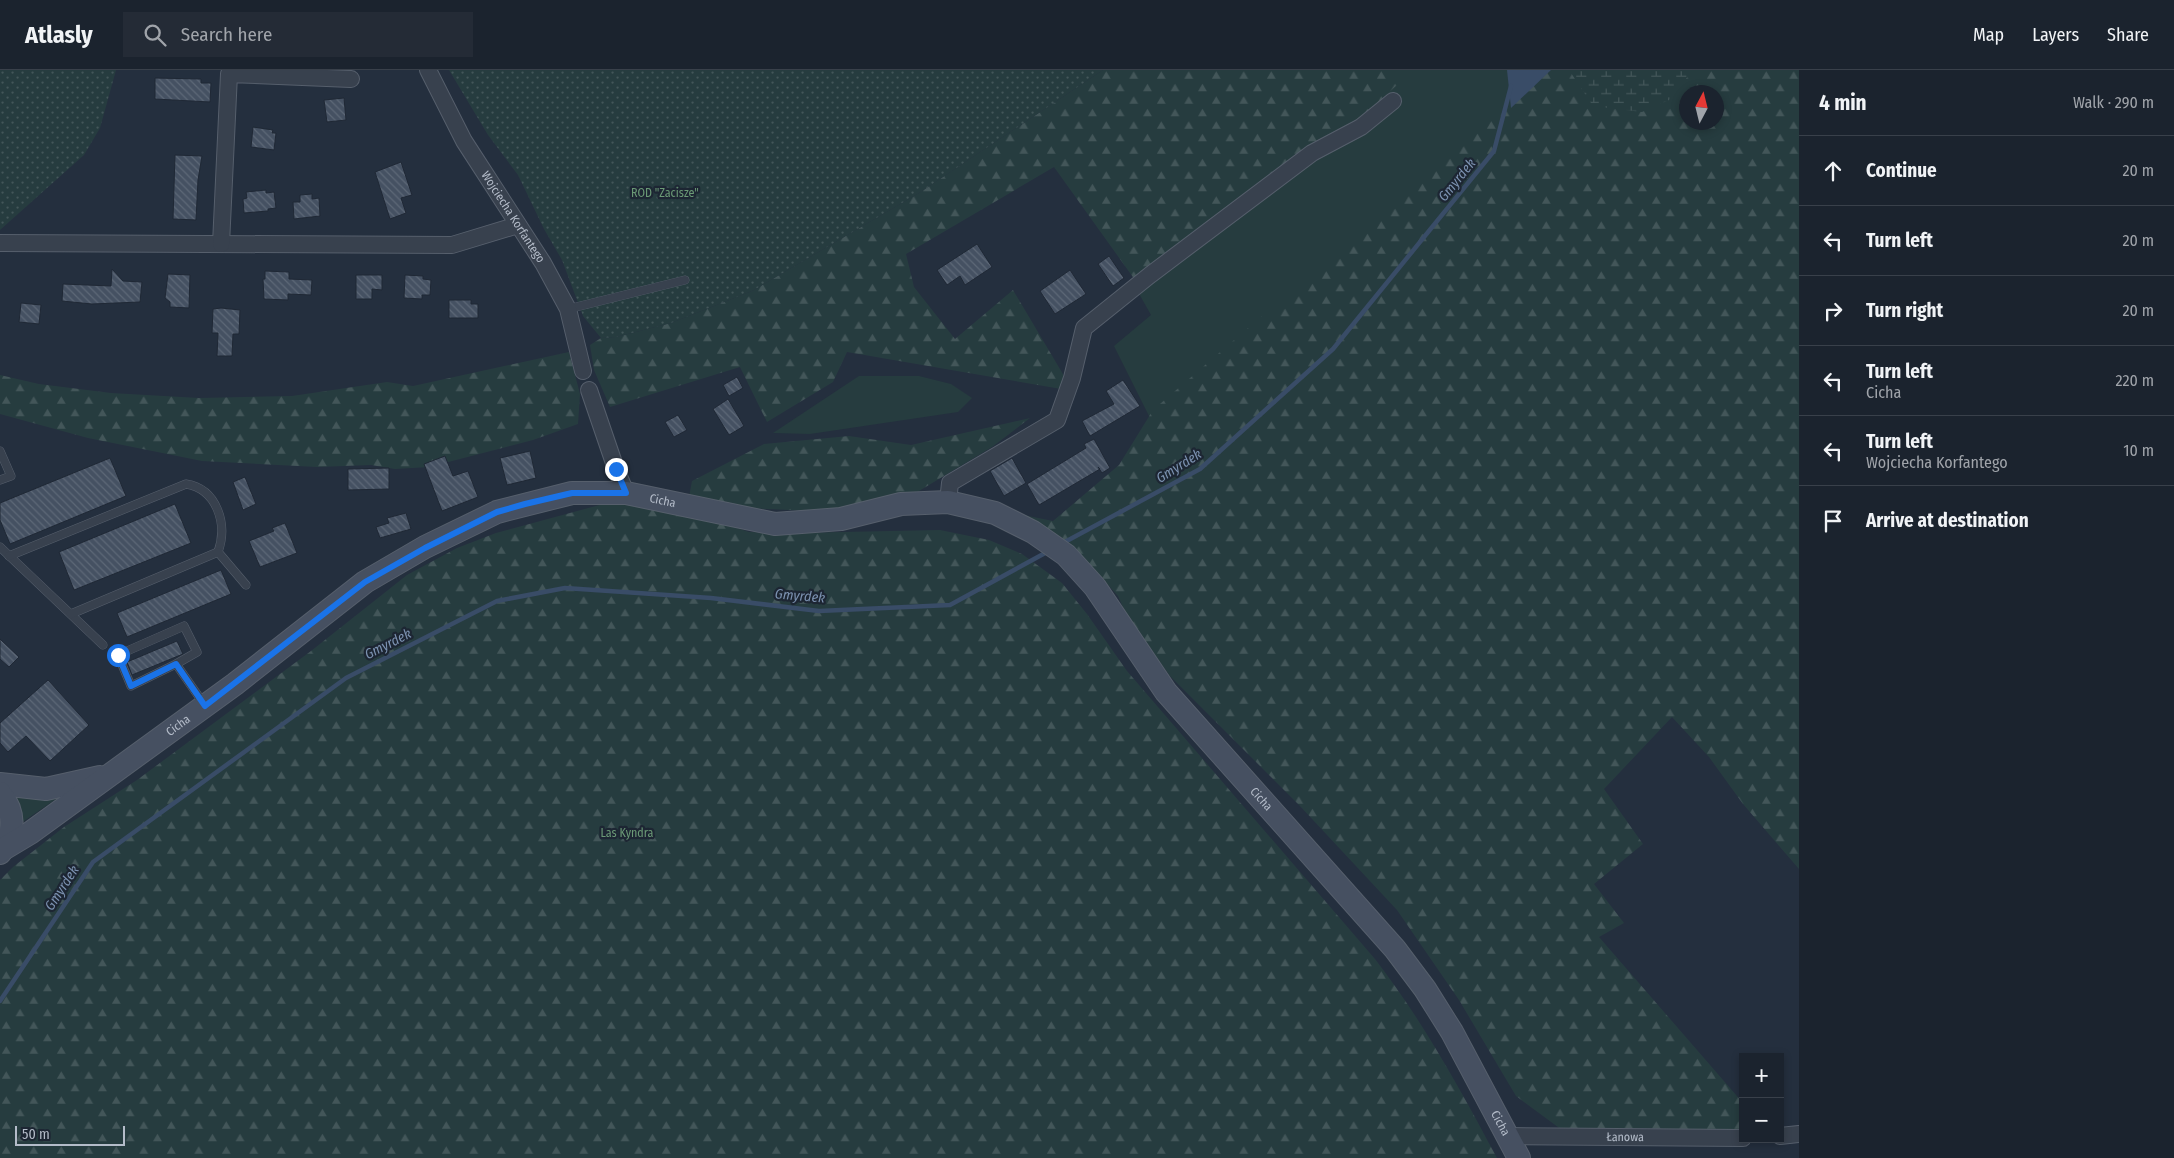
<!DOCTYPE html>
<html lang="en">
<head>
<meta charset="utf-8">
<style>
  body { margin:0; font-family:"Fira Sans Condensed",sans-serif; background:#242b36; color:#f1f3f6 }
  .controls { position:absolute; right:15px; bottom:15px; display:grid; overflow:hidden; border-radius:0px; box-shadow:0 2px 8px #0003 }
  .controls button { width:45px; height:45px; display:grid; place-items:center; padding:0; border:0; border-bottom:1px solid #39404a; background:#1b232e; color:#f1f3f6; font:25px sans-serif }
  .compass { position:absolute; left:1679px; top:15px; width:45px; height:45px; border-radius:50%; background:#1b232e; box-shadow:0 2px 8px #0003; rotate:7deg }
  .scale { position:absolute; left:15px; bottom:12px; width:110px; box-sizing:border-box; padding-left:5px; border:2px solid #b4bcc9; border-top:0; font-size:14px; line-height:18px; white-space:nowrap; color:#b4bcc9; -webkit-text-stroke:4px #1d2633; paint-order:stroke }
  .stop { position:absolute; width:15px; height:15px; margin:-11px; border:4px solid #1a73e8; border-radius:50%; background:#fff }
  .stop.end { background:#1a73e8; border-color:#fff; box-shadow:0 1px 5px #0008 }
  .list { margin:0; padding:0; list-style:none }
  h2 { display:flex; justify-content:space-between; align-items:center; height:65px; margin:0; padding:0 20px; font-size:21px }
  h2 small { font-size:16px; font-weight:400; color:#a0a4aa }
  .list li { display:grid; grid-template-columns:32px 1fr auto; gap:15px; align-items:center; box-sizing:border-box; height:70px; padding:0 20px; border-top:1px solid #39404a }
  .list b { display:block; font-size:19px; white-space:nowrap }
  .list p { margin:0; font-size:16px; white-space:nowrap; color:#a0a4aa }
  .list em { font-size:16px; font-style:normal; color:#a0a4aa }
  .icon { flex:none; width:28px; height:28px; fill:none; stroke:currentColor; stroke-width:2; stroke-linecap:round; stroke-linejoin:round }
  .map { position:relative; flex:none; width:1799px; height:1088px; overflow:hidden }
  header { display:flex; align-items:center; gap:30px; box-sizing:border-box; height:70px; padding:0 25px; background:#1b232e; border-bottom:1px solid #39404a }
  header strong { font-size:24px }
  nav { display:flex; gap:28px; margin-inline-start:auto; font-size:18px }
  .search { width:350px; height:45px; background:#242b36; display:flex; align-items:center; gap:12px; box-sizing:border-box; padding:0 18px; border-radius:0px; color:#a0a4aa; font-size:19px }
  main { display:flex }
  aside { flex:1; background:#1b232e }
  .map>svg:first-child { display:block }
  .grass { fill:#263c3f }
  .forest { fill:url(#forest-firs); fill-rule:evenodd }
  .wetland { fill:url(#wetland-marsh) }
  .park { fill:url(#park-dots) }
  .water { fill:#394c67 }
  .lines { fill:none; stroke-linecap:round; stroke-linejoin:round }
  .stream { stroke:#394c67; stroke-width:4.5 }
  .building { fill:url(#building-back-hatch); stroke:#1f2835 }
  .lane-casing { stroke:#565f6c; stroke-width:9 }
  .street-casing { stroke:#565f6c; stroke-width:18 }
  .secondary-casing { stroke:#565f6c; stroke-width:24 }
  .lane { stroke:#38414e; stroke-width:8 }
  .street { stroke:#38414e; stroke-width:16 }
  .secondary { stroke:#465061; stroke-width:22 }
  .route { stroke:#1a73e8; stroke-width:6 }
  .labels { text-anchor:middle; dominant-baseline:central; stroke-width:4.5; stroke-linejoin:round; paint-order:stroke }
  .park-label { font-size:12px; fill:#6b9a76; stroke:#1d2633 }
  .street-label { font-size:12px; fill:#b4bcc9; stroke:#1d2633 }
  .water-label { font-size:14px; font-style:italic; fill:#7c92b1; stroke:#1d2633 }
</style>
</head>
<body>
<header>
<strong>Atlasly</strong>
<div class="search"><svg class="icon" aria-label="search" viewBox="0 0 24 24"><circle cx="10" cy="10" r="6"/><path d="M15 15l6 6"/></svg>Search here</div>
<nav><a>Map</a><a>Layers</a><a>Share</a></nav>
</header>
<main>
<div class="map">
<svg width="1799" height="1088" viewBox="0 0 1799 1088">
  <defs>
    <pattern id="forest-firs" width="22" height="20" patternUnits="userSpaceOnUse" patternTransform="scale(1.25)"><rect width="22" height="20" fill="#263c3f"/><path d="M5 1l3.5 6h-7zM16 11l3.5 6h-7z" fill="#435659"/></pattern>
    <pattern id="wetland-marsh" width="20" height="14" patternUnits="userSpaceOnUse" patternTransform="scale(1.25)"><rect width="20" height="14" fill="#263c3f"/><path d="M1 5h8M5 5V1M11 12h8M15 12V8" fill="none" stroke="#435659"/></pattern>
    <pattern id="park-dots" width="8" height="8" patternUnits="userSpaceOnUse" patternTransform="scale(1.25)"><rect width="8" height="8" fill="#263c3f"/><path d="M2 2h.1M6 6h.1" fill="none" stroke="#435659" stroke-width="1.8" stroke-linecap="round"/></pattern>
    <pattern id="building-back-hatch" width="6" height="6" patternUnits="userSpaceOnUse" patternTransform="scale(1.25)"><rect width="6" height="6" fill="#455162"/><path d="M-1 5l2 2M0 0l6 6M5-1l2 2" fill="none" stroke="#5d6877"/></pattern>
  </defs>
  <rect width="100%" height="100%" fill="#242f3e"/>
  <g class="grass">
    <path d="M1394 0H1509L1513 47 1152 352 1114 276 1151 245 1138 222 1314 90 1391 43 1383 19Z"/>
    <path d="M859 306H919L951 314 972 328 958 342 810 364 773 363Z"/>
    <path d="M12 723 59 727 21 753Z"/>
  </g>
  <g class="forest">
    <path d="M1103 0H1397L1398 14 1365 45 1305 83 1135 210 1054 97 906 184 914 217 955 269 1013 220 1073 321 847 282 833 312 767 352 740 297 610 337 594 300 590 275 601 268 616 267 671 253 752 221 919 123Z"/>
    <path d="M1547 0H1799V799L1743 734 1709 687 1672 647 1604 719 1643 774 1594 814 1624 853 1599 867 1743 1033V1061L1635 1058 1562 1060 1516 1026 1459 930 1397 840 1299 735 1170 606 1126 544 1118 526 1098 504 999 440 1053 451 1119 395 1153 340ZM1686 22H1716V52H1686Z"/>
    <path d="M569 282 580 324 578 354 533 370 429 397 395 399 371 395 317 397 202 391 88 368 0 344V305L39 314 111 323 199 328 292 326 387 312 413 316Z"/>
    <path d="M1030 348 992 377 919 421 834 442 748 438 689 427 692 411 764 374 849 366 911 375Z"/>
    <path d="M618 430 687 442 749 462 794 463 940 460 989 470 1022 484 1062 513 1087 544 1127 601 1375 889C1423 951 1460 1019 1497 1088H0V810L13 797 64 757 137 710 311 581 407 505 457 478 496 463Z"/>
  </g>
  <path class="wetland" d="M1569 0H1693L1669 30 1642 42 1593 36Z"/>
  <g class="park">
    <path d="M0 0H116L100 58 84 85 0 160Z"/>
    <path d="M449 0H1103L919 123 752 221 671 253 616 267 601 268 583 246 562 190 544 159 518 105 488 65Z"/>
  </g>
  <path class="water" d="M1507 0H1551L1511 38Z"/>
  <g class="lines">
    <g class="stream">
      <path d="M1063 473 1200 399 1333 279 1494 81 1511 16"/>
      <path d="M0 931 93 792 346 608 497 531 565 518 711 528 819 541 950 535 1047 482"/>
    </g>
  </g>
  <g class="building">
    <path d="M155 8 201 9V13H211L210 32 155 29Z"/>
    <path d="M344 28 346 50 327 52 324 30Z"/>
    <path d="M253 57 273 60 272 63H276L274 80 251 77Z"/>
    <path d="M175 85 202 86 198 110 196 150 173 149Z"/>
    <path d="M401 92 412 125 401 128 406 143 390 149 375 102Z"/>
    <path d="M266 120V123L274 122 276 138 268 139V141L244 143 243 129 247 128 246 122Z"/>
    <path d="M312 124V129L319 128 320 146 294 149 293 132H300V125Z"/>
    <path d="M977 174 992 197 965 215 960 206 947 215 937 200Z"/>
    <path d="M1109 186 1124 208 1113 216 1098 194Z"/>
    <path d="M112 199 123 211 142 212 140 232 92 234 62 231 63 214 111 216Z"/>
    <path d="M1070 200 1086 224 1055 244 1040 221Z"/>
    <path d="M265 201 289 202V209L312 210 311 225 288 224V230L264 229 263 209H265Z"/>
    <path d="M168 204 190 205 189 238 170 237V232L165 228Z"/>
    <path d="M356 205H382V220L372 219V229H356Z"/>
    <path d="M405 205 423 206V209L431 210 430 225H422V229L404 228Z"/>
    <path d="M449 230H471V234H478V248H449Z"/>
    <path d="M21 233 41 235 39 254 19 252Z"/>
    <path d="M221 238 240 240 239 264H233L232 286H217L218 263H212L213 239Z"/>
    <path d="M737 307 743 318 729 326 723 315Z"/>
    <path d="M1123 310 1140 336 1090 366 1082 351 1114 334 1106 321Z"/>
    <path d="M728 329 744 356 729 365 713 339Z"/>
    <path d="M678 345 687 360 674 367 665 352Z"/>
    <path d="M1094 369 1110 398 1102 403 1098 397 1100 399 1039 435 1027 414 1086 378 1084 374Z"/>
    <path d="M530 381 536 408 507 415 500 388Z"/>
    <path d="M445 386 453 406 468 401 478 427 442 441 424 394Z"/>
    <path d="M110 388 126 426 10 474 0 450V433Z"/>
    <path d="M1012 388 1026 413 1004 426 990 401Z"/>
    <path d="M389 398V419L348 420V399Z"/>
    <path d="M245 407 256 434 243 440 233 412Z"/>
    <path d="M175 434 191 473 74 520 59 482Z"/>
    <path d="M406 443 411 459 380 468 376 457 389 453 387 448Z"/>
    <path d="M285 453 297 483 260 497 249 471 274 461 272 458Z"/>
    <path d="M221 500 231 524 127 567 117 543Z"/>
    <path d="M0 569 19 587 9 597 0 589Z"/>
    <path d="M177 571 183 584 132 605 127 592Z"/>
    <path d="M48 610 89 655 50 691 26 666 8 682 0 673V653Z"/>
  </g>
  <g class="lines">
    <g class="lane-casing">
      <g id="lane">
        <path d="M568 239 685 210"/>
        <path d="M0 381 11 406 0 410"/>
        <path d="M0 477 103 575"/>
        <path d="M9 486 186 414C217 419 228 454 218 482"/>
        <path d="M71 544 218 482 246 515"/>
        <path d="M176 594 197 582 184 556 118 585 131 616 176 594 204 634"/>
      </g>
    </g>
    <g class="street-casing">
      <g id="street">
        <path id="s1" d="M428 0 464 71 543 193 568 239 583 301"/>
        <path d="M1 173 452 175 518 155"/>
        <path d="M221 174 229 4 351 9"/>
        <path d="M589 320 616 399 626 423"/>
        <path d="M948 432 950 413 1057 350 1072 308 1084 258 1150 205 1312 83 1361 57 1393 31"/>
        <path id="s2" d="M1507 1066 1743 1068"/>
        <path d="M1780 1066 1799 1064"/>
      </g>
    </g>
    <g class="secondary-casing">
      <g id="secondary">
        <path d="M0 714 46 719 100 707"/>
        <path d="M0 723C15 742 16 763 0 783"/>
        <path id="s3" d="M0 781 30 763 235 614 365 512 425 477 497 442 572 423H626L775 454 841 449 901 434 948 432 995 443 1033 462 1066 485 1095 517 1166 622 1395 879 1425 919 1452 962 1519 1088"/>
      </g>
    </g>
    <use href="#lane" class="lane"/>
    <use href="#street" class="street"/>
    <use href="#secondary" class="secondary"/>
  </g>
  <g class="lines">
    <path class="route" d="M118 585 131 616 176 594 205 636 365 512 425 478 497 442 525 434 572 423H626L616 399"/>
  </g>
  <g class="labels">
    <g class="park-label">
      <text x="665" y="123">ROD "Zacisze"</text>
      <text x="627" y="763">Las Kyndra</text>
    </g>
    <g class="street-label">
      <text stroke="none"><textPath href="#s1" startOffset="170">Wojciecha Korfantego</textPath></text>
      <text stroke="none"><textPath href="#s3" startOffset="772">Cicha</textPath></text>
      <text stroke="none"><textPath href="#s3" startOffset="218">Cicha</textPath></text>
      <text stroke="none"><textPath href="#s3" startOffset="1506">Cicha</textPath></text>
      <text stroke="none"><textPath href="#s3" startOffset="1911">Cicha</textPath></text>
      <text stroke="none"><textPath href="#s2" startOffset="118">Łanowa</textPath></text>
    </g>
    <g class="water-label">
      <text transform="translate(1457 110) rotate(-51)">Gmyrdek</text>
      <text transform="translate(1179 396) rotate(-32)">Gmyrdek</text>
      <text transform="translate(800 526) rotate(5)">Gmyrdek</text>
      <text transform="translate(388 574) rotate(-27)">Gmyrdek</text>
      <text transform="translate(62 818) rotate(-57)">Gmyrdek</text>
    </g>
  </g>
</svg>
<div class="controls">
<button>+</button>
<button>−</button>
</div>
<svg class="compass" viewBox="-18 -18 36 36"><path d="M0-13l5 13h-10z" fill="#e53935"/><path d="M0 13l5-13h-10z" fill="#a0a4aa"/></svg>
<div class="scale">50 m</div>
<div class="stop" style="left:118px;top:585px"></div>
<div class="stop end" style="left:616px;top:399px"></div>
</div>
<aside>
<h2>4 min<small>Walk · 290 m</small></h2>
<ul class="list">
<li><svg class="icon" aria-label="ahead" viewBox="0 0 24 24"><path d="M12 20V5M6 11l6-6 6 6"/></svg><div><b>Continue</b></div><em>20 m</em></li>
<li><svg class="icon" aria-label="left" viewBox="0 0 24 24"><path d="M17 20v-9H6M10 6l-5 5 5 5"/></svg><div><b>Turn left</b></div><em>20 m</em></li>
<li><svg class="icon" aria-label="right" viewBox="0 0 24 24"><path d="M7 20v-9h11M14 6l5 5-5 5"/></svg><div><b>Turn right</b></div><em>20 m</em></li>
<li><svg class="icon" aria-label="left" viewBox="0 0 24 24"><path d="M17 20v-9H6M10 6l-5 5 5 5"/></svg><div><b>Turn left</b><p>Cicha</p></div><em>220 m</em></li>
<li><svg class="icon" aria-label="left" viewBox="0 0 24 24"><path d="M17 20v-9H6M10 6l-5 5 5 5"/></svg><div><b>Turn left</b><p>Wojciecha Korfantego</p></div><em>10 m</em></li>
<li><svg class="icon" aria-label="arrive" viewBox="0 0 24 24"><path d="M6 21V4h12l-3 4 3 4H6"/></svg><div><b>Arrive at destination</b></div></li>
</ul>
</aside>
</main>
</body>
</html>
